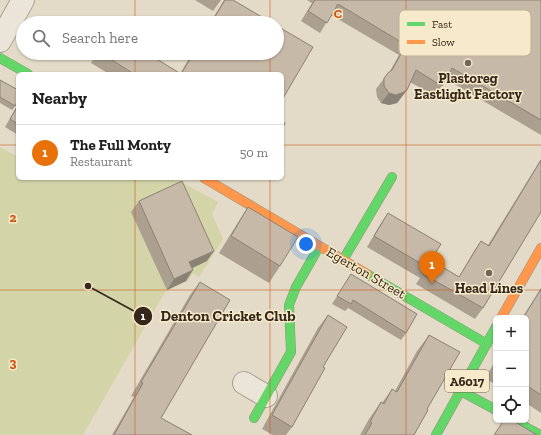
<!DOCTYPE html>
<html lang="en">
<head>
<meta charset="utf-8">
<style>
  body { margin:0; font-family:"Zilla Slab",serif; background:#f2f2f2; color:#222 }
  .controls { position:absolute; right:12px; bottom:12px; display:grid; overflow:hidden; border-radius:6px; box-shadow:0 1px 3px #0004 }
  .controls button { width:36px; height:36px; display:grid; place-items:center; padding:0; border:0; border-bottom:1px solid #e0e0e0; background:#fff; color:#222; font:20px sans-serif }
  .you { position:absolute; left:306px; top:244px; width:14px; height:14px; margin:-10px; border:3px solid #fff; border-radius:50%; background:#1a73e8; box-shadow:0 0 0 6px #1a73e833 }
  .badge { display:grid; place-items:center; width:26px; height:26px; border-radius:50%; background:#726657; color:#fff; font-size:13px; font-weight:700 }
  .pin { position:absolute; translate:-50% -33px; filter:drop-shadow(0 1px 2px #0008) }
  .pin::after { content:''; position:absolute; top:21px; width:14px; height:12px; background:inherit; clip-path:polygon(0 0,100% 0,50% 100%) }
  .list { margin:0; padding:0; list-style:none }
  h2 { display:flex; justify-content:space-between; align-items:center; height:52px; margin:0; padding:0 16px; font-size:17px }
  h2 small { font-size:13px; font-weight:400; color:#767676 }
  .list li { display:grid; grid-template-columns:26px 1fr auto; gap:12px; align-items:center; box-sizing:border-box; height:56px; padding:0 16px; border-top:1px solid #e0e0e0 }
  .list b { display:block; font-size:15px; white-space:nowrap }
  .list p { margin:0; font-size:13px; white-space:nowrap; color:#767676 }
  .list em { font-size:13px; font-style:normal; color:#767676 }
  .icon { flex:none; width:22px; height:22px; fill:none; stroke:currentColor; stroke-width:2; stroke-linecap:round; stroke-linejoin:round }
  .map { position:relative; flex:none; width:541px; height:435px; overflow:hidden }
  .search { position:absolute; background:#fff; box-shadow:0 1px 3px #0004; left:16px; top:16px; width:268px; height:44px; display:flex; align-items:center; gap:10px; box-sizing:border-box; padding:0 14px; border-radius:22px; color:#767676; font-size:15px }
  .panel { position:absolute; background:#fff; box-shadow:0 1px 3px #0004; left:16px; top:72px; width:268px; height:108px; border-radius:6px }
  .map>svg:first-child { display:block }
  .green { fill:#d3d4a8 }
  .lines { fill:none; stroke-linecap:round; stroke-linejoin:round }
  .street-casing { stroke:#a79f91; stroke-width:24 }
  .fast-casing { stroke:#978f81; stroke-width:10 }
  .slow-casing { stroke:#978f81; stroke-width:10 }
  .street { stroke:#ebe5d9; stroke-width:22 }
  .fast { stroke:#63d668; stroke-width:9 }
  .slow { stroke:#ff974d; stroke-width:9 }
  .wall { fill:#ab9f90 }
  .shaded-wall { fill:#8b8276 }
  .building { fill:#c7b9a8; stroke:#8b8276 }
  .grid { fill:none; stroke:#cd520e; stroke-width:1; stroke-opacity:0.55 }
  .poi-dot { fill:#726657; stroke:#f7eaca; stroke-width:1.5 }
  .labels { text-anchor:middle; dominant-baseline:central; stroke-width:3; stroke-linejoin:round; paint-order:stroke }
  .shield { fill:#f7eaca; stroke:#6f624f; stroke-width:1 }
  .shield-label { font-size:13px; font-weight:bold; fill:#35271a }
  .poi-label { font-size:14px; font-weight:bold; fill:#35271a; stroke:#f7eaca }
  .street-label { font-size:14px; fill:#35271a; stroke:#f7eaca }
  .key { fill:#f7eaca; stroke:#bdb095; stroke-width:1 }
  .key-label { font-size:11px; fill:#35271a }
  .grid-label { font-size:13px; text-anchor:middle; font-weight:bold; fill:#cd520e; stroke:#f7eaca; stroke-width:3; stroke-linejoin:round; paint-order:stroke }
  .leader { fill:none; stroke:#35271a; stroke-width:1.5 }
  .callout-dot { fill:#35271a; stroke:#f7eaca; stroke-width:1.5 }
  .mark-label { font-size:12px; text-anchor:middle; font-weight:bold; fill:#fff }
  .callout-label { font-size:15px; text-anchor:middle; font-weight:bold; fill:#35271a; stroke:#f7eaca; stroke-width:3; stroke-linejoin:round; paint-order:stroke }
</style>
</head>
<body>
<div class="map">
<svg width="541" height="435" viewBox="0 0 541 435">
  <rect width="100%" height="100%" fill="#e3dbc7"/>
  <path class="green" d="M0 147 18 157V178H174L218 202 212 214 223 239 199 277 193 273 188 281 165 292 83 435H0Z"/>
  <g class="lines">
    <g class="street-casing">
      <g id="street">
        <path d="M0 41 23 0"/>
        <path d="M244 383 266 396"/>
      </g>
    </g>
    <g class="fast-casing">
      <g id="fast">
        <path d="M0 58 28 74"/>
        <path d="M343 260 392 177"/>
        <path d="M367 274 487 344"/>
        <path d="M461 391 496 410"/>
        <path d="M254 418 291 352 289 305 296 287 319 247"/>
        <path d="M513 420 540 435"/>
        <path d="M436 435 496 327"/>
      </g>
    </g>
    <g class="slow-casing">
      <g id="slow">
        <path d="M204 178 367 274"/>
        <path d="M501 318 541 248"/>
      </g>
    </g>
    <use href="#street" class="street"/>
    <use href="#fast" class="fast"/>
    <use href="#slow" class="slow"/>
  </g>
  <g class="wall">
    <path d="M195 0H221L213 11Z"/>
    <path d="M224 0H233L272 23H210Z"/>
    <path d="M307 0H541V135L446 79 435 96 410 82 407 90 397 103 389 105 381 103 377 97 376 89 389 72 390 71 399 55 331 15 320 33 301 21 312 3Z"/>
    <path d="M97 53H147L180 74 192 53H277L282 74H109L91 63Z"/>
    <path d="M0 80 15 106 12 110 0 103Z"/>
    <path d="M18 104V135L5 127Z"/>
    <path d="M541 159V212L483 308 475 319 416 284 420 278 367 247 381 223 388 213 431 260 459 277 474 251 481 241 488 245Z"/>
    <path d="M139 201 207 261 192 268 186 281 167 290 131 212Z"/>
    <path d="M248 207 280 266 269 283 219 253 237 224Z"/>
    <path d="M351 274 406 333 401 340 348 308 345 311 332 304Z"/>
    <path d="M200 282 161 418 192 435H112L134 397 131 396 190 295Z"/>
    <path d="M541 288V413L526 403V318H522Z"/>
    <path d="M328 315 323 367 292 427 286 435H273L262 429 318 328Z"/>
    <path d="M429 335 427 409 414 435H360L369 419 381 402 382 403 392 389 395 391 417 351Z"/>
    <path d="M496 360V385L485 378Z"/>
  </g>
  <g class="shaded-wall">
    <path d="M407 90 397 103 389 105 381 103 389 93Z"/>
    <path d="M214 251 207 261 182 273 189 262Z"/>
    <path d="M193 270 186 281 167 290 174 279Z"/>
  </g>
  <g class="building">
    <path d="M225 0H233L272 23H211Z"/>
    <path d="M315 0H541V120L452 68 442 86 416 70 407 90 404 92 396 95 389 93 384 86V78L389 72 392 70 406 45 338 4 327 23 308 11Z"/>
    <path d="M277 26 313 47 282 100V74H181L194 53H277Z"/>
    <path d="M101 53H147L181 74H134Z"/>
    <path d="M0 80 18 90V100L15 106 0 97Z"/>
    <path d="M18 106V124L10 119Z"/>
    <path d="M282 122 285 123 282 129Z"/>
    <path d="M541 160V212L483 308 423 274 427 267 374 236 388 213 441 244 431 260 459 277 481 241 489 246Z"/>
    <path d="M182 181 214 251 189 262 193 270 174 279 139 201Z"/>
    <path d="M248 207 298 237 280 266 231 236Z"/>
    <path d="M351 274 417 314 406 333 353 300 351 304 337 296Z"/>
    <path d="M200 282 230 300 161 418 192 435H114L143 383 141 382Z"/>
    <path d="M541 289V395L526 385V318H523Z"/>
    <path d="M328 315 347 327 323 367 325 368 292 427 272 415Z"/>
    <path d="M429 335 460 352 427 409 428 410 414 435H365L372 423 370 422 381 402 384 404 392 389 397 392Z"/>
    <path d="M496 361V367L494 365Z"/>
    <path d="M504 420H512L537 435H494Z"/>
  </g>
  <path class="grid" d="M135 0V23M270 0V23M406 0V435M135 53V74M270 53V74M0 145H18M282 145H541M135 178V435M270 178V435M0 290H541"/>
  <g class="poi-dot">
    <circle cx="468" cy="63" r="4"/>
    <circle cx="489" cy="273" r="4"/>
  </g>
  <g class="labels">
    <rect class="shield" x="445" y="370" width="44" height="22" rx="3"/>
    <g class="shield-label">
      <text x="467" y="381">A6017</text>
    </g>
    <g class="poi-label">
      <text x="468" y="78">Plastoreg<tspan x="468" dy="16">Eastlight Factory</tspan></text>
      <text x="489" y="288">Head Lines</text>
    </g>
    <g class="street-label">
      <text transform="translate(366 273) rotate(30)">Egerton Street</text>
    </g>
  </g>
  <rect x="399" y="10" width="132" height="46" rx="6" class="key"/>
  <rect x="407" y="22" width="18" height="4" fill="#63d668"/>
  <rect x="407" y="40" width="18" height="4" fill="#ff974d"/>
  <g class="key-label">
    <text x="432" y="28">Fast</text>
    <text x="432" y="46">Slow</text>
  </g>
  <g class="grid-label">
    <text x="338" y="18">C</text>
    <text x="13" y="222">2</text>
    <text x="13" y="367">3</text>
  </g>
  <path class="leader" d="M88 286L143 316"/>
  <g class="callout-dot">
    <circle cx="88" cy="286" r="4"/>
    <circle cx="143" cy="316" r="10"/>
  </g>
  <g class="mark-label">
    <text x="143" y="320">1</text>
  </g>
  <g class="callout-label">
    <text x="228" y="321">Denton Cricket Club</text>
  </g>
</svg>
<div class="controls">
<button>+</button>
<button>−</button>
<button><svg class="icon" aria-label="locate" viewBox="0 0 24 24"><circle cx="12" cy="12" r="6"/><path d="M12 2v4M12 18v4M2 12h4M18 12h4"/></svg></button>
</div>
<div class="you"></div>
<div class="pin badge" style="left:432px;top:284px;background:#e8710a">1</div>
<div class="search"><svg class="icon" aria-label="search" viewBox="0 0 24 24"><circle cx="10" cy="10" r="6"/><path d="M15 15l6 6"/></svg>Search here</div>
<section class="panel">
<h2>Nearby<small></small></h2>
<ul class="list">
<li><span class="badge" style="background:#e8710a">1</span><div><b>The Full Monty</b><p>Restaurant</p></div><em>50 m</em></li>
</ul>
</section>
</div>
</body>
</html>
